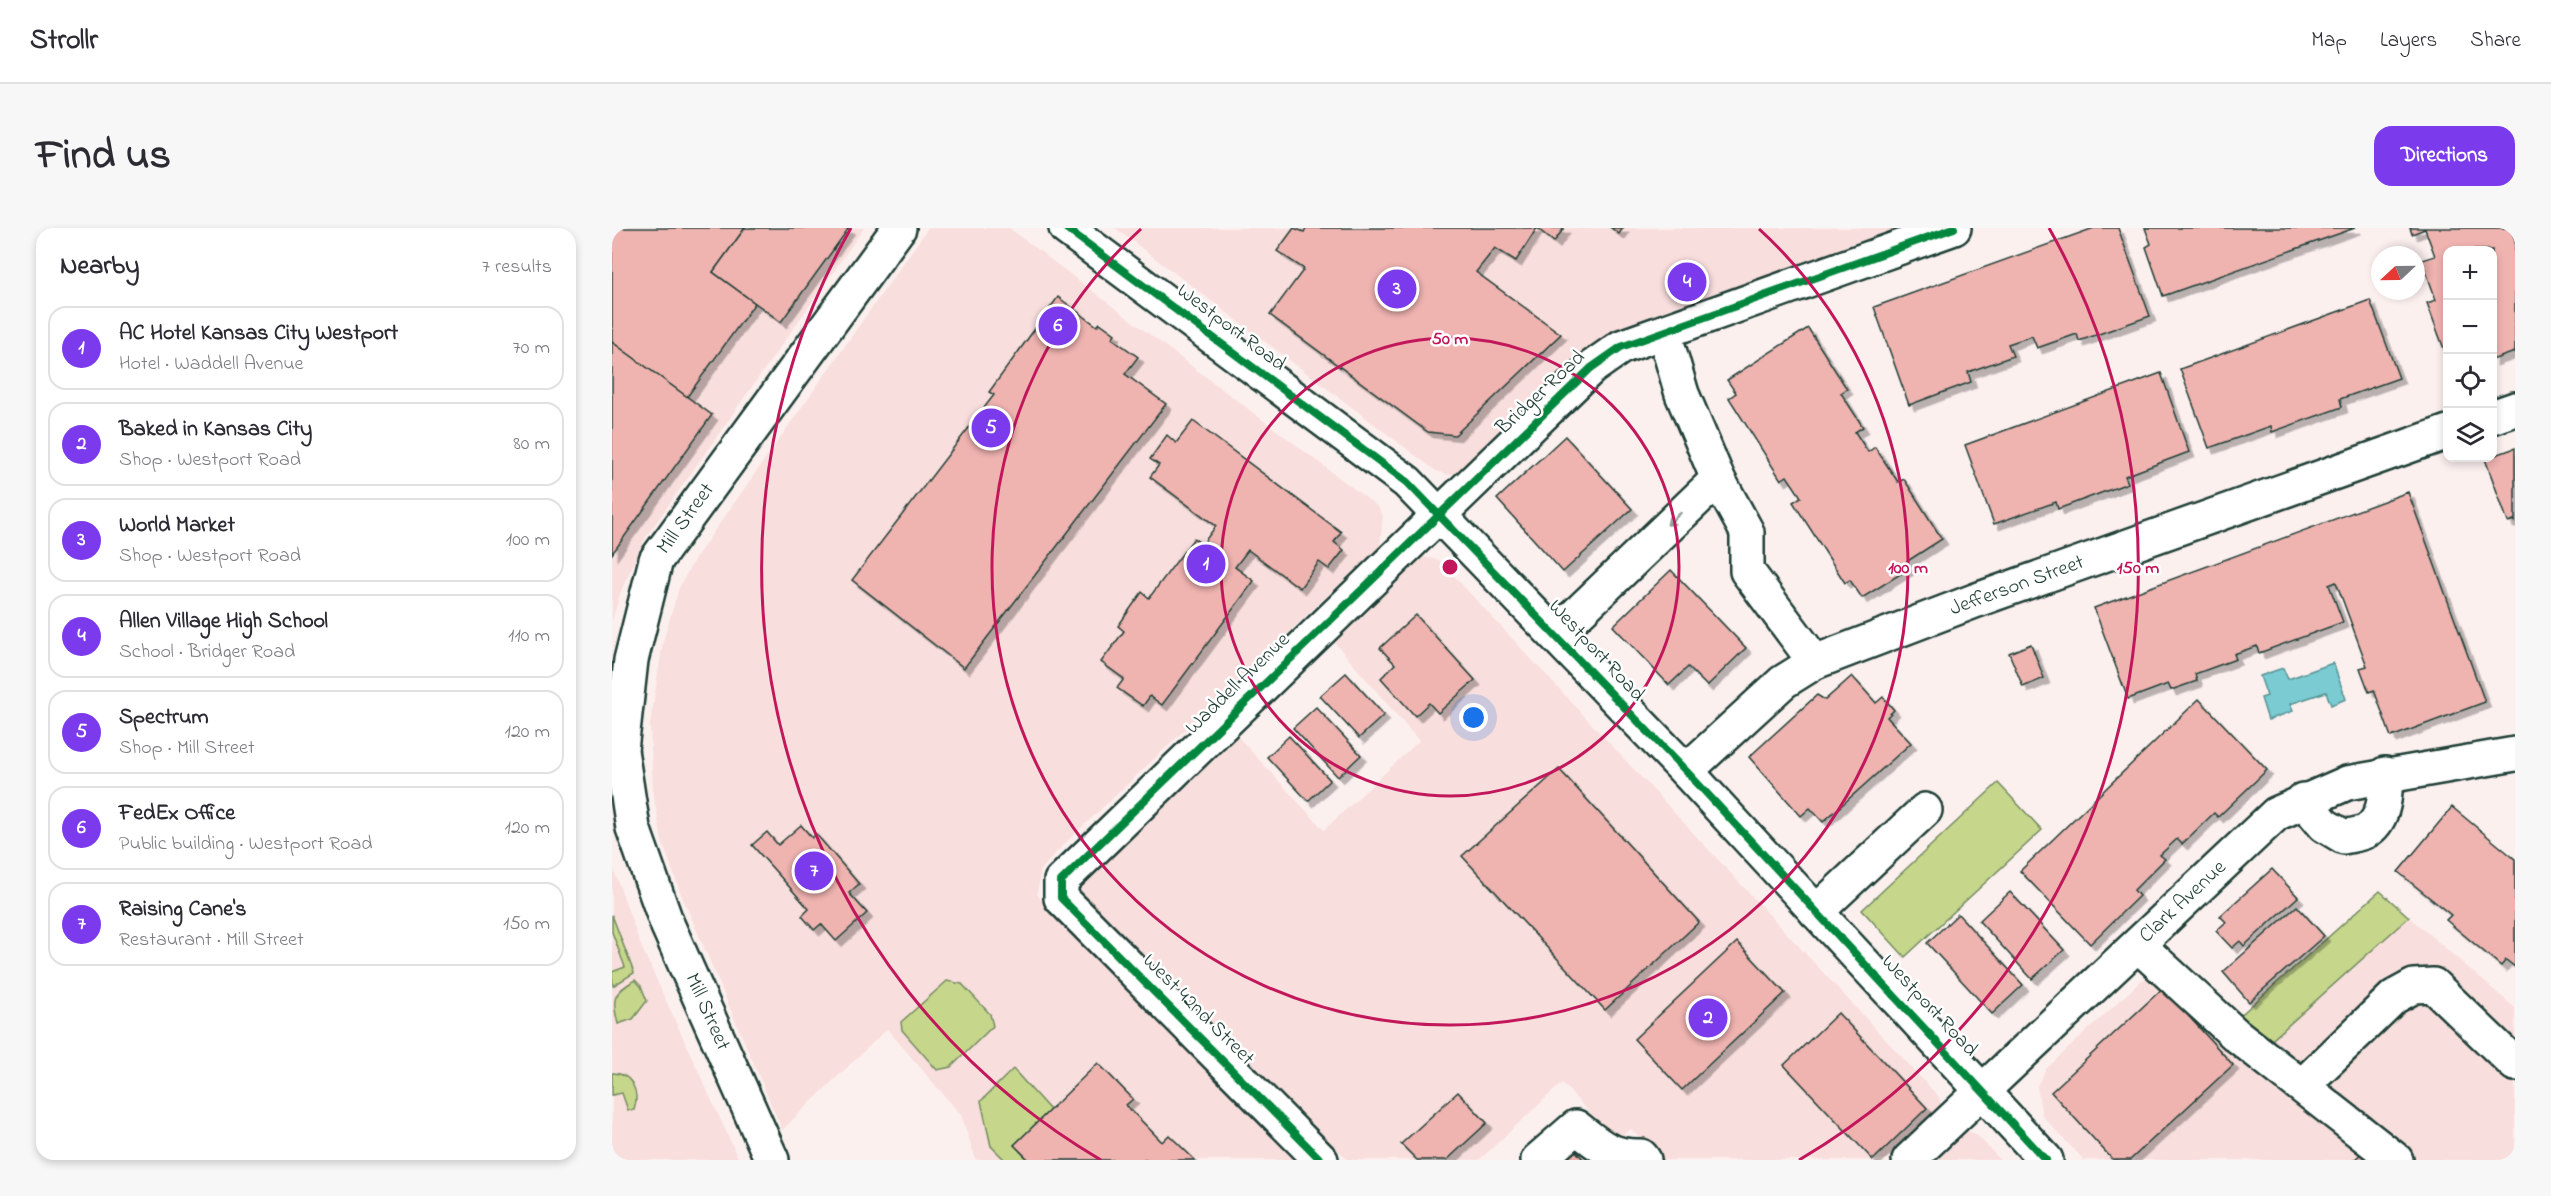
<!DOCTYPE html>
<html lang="en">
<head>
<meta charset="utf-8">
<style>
  body { margin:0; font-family:"Indie Flower",sans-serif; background:#f7f7f7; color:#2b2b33 }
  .controls { position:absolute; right:18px; top:18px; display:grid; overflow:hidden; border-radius:12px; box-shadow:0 3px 9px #0003 }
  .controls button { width:54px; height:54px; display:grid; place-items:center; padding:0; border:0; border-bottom:2px solid #e1e1e2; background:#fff; color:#2b2b33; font:30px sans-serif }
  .compass { position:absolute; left:1759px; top:18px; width:54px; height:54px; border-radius:50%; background:#fff; box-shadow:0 3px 9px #0003; rotate:248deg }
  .you { position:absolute; left:862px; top:490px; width:21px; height:21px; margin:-15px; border:4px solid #fff; border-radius:50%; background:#1a73e8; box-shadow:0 0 0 9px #1a73e833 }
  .badge { display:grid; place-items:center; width:39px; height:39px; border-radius:50%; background:#7c3aed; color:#fff; font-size:20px; font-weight:700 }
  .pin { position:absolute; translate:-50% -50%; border:3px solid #fff; box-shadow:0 2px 6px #0006 }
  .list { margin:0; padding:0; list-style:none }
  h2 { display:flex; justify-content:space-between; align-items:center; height:78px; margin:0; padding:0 24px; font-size:26px }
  h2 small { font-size:20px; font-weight:400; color:#7c7c81 }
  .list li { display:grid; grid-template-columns:39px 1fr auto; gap:18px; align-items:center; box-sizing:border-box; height:84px; margin:0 12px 12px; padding:0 12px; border:2px solid #e1e1e2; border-radius:18px }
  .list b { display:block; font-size:22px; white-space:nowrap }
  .list p { margin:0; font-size:20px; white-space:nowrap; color:#7c7c81 }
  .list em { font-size:20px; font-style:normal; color:#7c7c81 }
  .icon { flex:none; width:33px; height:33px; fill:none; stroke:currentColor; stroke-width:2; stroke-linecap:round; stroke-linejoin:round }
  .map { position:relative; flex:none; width:1903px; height:932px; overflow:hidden; border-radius:18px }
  header { display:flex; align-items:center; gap:36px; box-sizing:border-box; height:84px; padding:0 30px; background:#fff; border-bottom:2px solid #e1e1e2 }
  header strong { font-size:28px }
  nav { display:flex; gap:33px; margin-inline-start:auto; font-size:21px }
  .intro { display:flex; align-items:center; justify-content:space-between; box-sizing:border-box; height:144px; padding:0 36px }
  h1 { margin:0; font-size:42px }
  .button { padding:15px 27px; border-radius:18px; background:#7c3aed; color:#fff; font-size:21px; font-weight:700 }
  main { display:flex; gap:36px; padding:0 36px }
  aside { flex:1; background:#fff; border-radius:18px; box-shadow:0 3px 9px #0003 }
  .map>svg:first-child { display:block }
  .built { fill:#f8dedc }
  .green { fill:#c6d78c; stroke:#728a60; stroke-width:1.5 }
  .water { fill:#7acbd2; stroke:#569293; stroke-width:1.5 }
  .building { fill:#efb3b0; stroke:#1f3d34; stroke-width:1.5; filter:url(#shadow) }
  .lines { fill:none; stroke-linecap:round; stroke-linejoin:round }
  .minor-casing { stroke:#1f3d34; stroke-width:38 }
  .minor { stroke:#fff; stroke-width:33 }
  .cycleway-casing { stroke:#fff; stroke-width:11 }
  .cycleway { stroke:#00873e; stroke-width:8 }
  .oneway { stroke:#8f9e9a }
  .ring { fill:none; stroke:#c2185b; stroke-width:3 }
  .labels { text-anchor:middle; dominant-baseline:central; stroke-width:5; stroke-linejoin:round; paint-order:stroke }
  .street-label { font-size:21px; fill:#1f3d34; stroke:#fff }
  .centre { fill:#c2185b; stroke:#fff; stroke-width:3 }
  .ring-label { font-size:18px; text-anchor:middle; font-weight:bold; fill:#c2185b; stroke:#fff; stroke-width:5; stroke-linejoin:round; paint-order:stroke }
</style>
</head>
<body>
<header>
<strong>Strollr</strong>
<nav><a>Map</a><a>Layers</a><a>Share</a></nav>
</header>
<div class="intro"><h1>Find us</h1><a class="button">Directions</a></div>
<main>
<aside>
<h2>Nearby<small>7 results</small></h2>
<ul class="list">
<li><span class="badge">1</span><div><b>AC Hotel Kansas City Westport</b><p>Hotel · Waddell Avenue</p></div><em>70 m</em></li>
<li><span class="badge">2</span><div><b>Baked in Kansas City</b><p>Shop · Westport Road</p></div><em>80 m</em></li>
<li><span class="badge">3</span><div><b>World Market</b><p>Shop · Westport Road</p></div><em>100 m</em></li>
<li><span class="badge">4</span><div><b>Allen Village High School</b><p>School · Bridger Road</p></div><em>110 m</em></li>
<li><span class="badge">5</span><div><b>Spectrum</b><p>Shop · Mill Street</p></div><em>120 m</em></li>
<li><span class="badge">6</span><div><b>FedEx Office</b><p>Public building · Westport Road</p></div><em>120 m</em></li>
<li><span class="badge">7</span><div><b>Raising Cane's</b><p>Restaurant · Mill Street</p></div><em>150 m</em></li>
</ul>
</aside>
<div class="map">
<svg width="1903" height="932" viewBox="0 0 1903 932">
  <defs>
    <filter id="shadow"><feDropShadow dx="5.5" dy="5.5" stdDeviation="0" flood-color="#0004"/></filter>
  </defs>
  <rect width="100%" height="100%" fill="#fcf0ef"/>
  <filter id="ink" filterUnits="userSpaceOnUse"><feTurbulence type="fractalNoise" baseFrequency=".0167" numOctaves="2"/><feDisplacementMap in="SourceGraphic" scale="12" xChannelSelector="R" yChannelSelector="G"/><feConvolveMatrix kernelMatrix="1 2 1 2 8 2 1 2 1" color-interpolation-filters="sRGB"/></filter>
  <g filter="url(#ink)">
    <g class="built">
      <path d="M0 0H252L34 309 9 363 0 393Z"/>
      <path d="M316 0H397L766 279 771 288 768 318 450 618 429 642 425 666 437 683 684 932H364L349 887 275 801 170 902 67 661 50 613 41 564 38 497 51 413 67 360 82 332Z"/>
      <path d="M503 0H924L930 4 925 0H1307L1044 95 851 241 837 247 824 243Z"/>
      <path d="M811 329 827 332 1327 869 1329 876 1321 886 1273 932H1048L1019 901 1004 913 950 855 867 932H736L475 670 469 663 470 654 625 508 712 602 807 513 723 415Z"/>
      <path d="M0 637 29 718 127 932H0Z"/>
      <path d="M1797 689 1903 780V932H1472L1430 888 1425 858 1434 841 1530 752 1540 749 1652 819Z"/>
      <path d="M1355 903 1364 906 1388 932H1324Z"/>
    </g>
    <g class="green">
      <path d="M1386 555 1430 602 1293 729 1250 682Z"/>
      <path d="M1768 663 1797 689 1652 819 1622 793Z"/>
      <path d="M0 687 22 745 1 758 0 744 13 739 0 704Z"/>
      <path d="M23 752 29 758 35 773 21 791 6 796C0 770 0 766 23 752Z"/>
      <path d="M335 753 350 756 378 786 381 798 339 839 325 842 290 802 289 794Z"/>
      <path d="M401 841 438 882 402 917 417 932H393L379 918 369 873Z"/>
      <path d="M0 845C20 845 28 864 22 882H16L10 865 0 867Z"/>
    </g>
    <path class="water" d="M1721 435 1734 471 1719 477 1714 464 1678 476 1681 483 1656 492 1649 470 1655 468 1648 448 1671 440 1676 451Z"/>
    <g class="building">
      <path d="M0 0H133L101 44 143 75 75 169 0 114Z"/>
      <path d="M133 0H237L169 94 101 44Z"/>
      <path d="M682 0 692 4 694 0H925L904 33 883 20 864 44 949 106 843 207 816 204 658 87 692 41 665 23Z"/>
      <path d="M925 0H952L942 14Z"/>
      <path d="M999 0H1011L1007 6Z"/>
      <path d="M1482 0H1506L1538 88 1467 113 1465 106 1425 120 1420 108 1396 116 1401 128 1356 144 1359 154 1297 177 1262 79Z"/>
      <path d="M1533 0H1743L1551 68 1534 19 1539 16Z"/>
      <path d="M1798 0H1899L1903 12V124L1880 132V22H1836V132L1815 75 1824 72 1810 32 1823 28 1813 1 1800 6Z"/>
      <path d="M446 69 485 98 488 95 503 106 500 110 526 129 513 146 554 176 352 440 240 352 382 167 377 164Z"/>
      <path d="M1758 72 1787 150 1728 171 1730 179 1660 204 1659 198 1597 220 1568 141Z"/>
      <path d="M1196 100 1235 161 1229 165 1251 199 1243 204 1256 224 1263 219 1286 254 1292 251 1330 311 1294 334 1298 340 1250 370 1238 352 1233 355 1181 274 1189 269 1175 248 1169 252 1117 170 1124 165 1115 152Z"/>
      <path d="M0 114 100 187 0 326Z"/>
      <path d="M1549 145 1577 224 1513 248 1516 255 1446 281 1444 274 1382 296 1353 217Z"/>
      <path d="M581 193 729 304 722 314 732 322 717 341 707 334 688 360 636 322 623 339 642 353 550 477 538 468 531 478 505 460 512 451 489 434 512 403 506 398 530 364 537 370 582 310 590 317 604 298 538 249 547 237 538 231 555 207 564 215Z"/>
      <path d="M953 208 1020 281 951 344 885 271Z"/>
      <path d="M1903 220V295L1902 292 1896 294 1873 231Z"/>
      <path d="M1796 264 1873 474 1779 509 1762 462 1757 464 1748 440 1755 438 1724 354 1717 357 1731 394 1647 425 1645 418 1622 426 1624 431 1583 446 1585 453 1559 462 1556 456 1516 471 1482 380Z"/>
      <path d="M1059 342 1134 420 1095 458 1076 439 1057 457 1001 398Z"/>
      <path d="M804 387 863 452 826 485 817 475 803 488 769 450 783 436 768 420Z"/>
      <path d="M1419 416 1432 450 1411 459 1397 425Z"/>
      <path d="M734 445 772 487 747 510 708 468Z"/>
      <path d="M1240 448 1264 475 1271 469 1282 482 1275 489 1299 515 1211 594 1198 580 1189 588 1137 529 1205 467 1213 472Z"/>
      <path d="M1587 471 1655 542 1606 589 1602 585 1570 616 1565 611 1548 627 1553 631 1522 662 1527 668 1478 716 1408 643Z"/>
      <path d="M704 479 749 527 726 549 681 500Z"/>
      <path d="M677 508 718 552 696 573 655 529Z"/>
      <path d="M947 541 1087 694 993 782 850 628Z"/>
      <path d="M1840 579 1903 631V739L1894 732 1889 738 1834 692 1839 687 1786 644Z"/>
      <path d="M189 597 200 610 204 606 247 656 237 665 255 685 224 713 209 696 202 702 190 688 197 681 140 617 155 604 166 617Z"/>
      <path d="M1660 641 1686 669 1632 718 1628 713 1620 720 1604 703 1614 694 1608 688Z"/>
      <path d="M1398 664 1452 722 1420 751 1367 693Z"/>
      <path d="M1685 678 1712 708 1637 774 1611 744Z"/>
      <path d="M1346 686 1411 757 1380 786 1315 715Z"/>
      <path d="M1125 714 1173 765 1070 862 1022 811Z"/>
      <path d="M1551 760 1621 837 1518 932H1501L1439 864Z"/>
      <path d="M1226 785 1315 880 1261 932 1172 837Z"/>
      <path d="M486 835 521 871 514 877 550 914 557 907 583 932H417L402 917Z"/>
      <path d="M846 864 875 895 835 932H805L789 916Z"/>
      <path d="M960 919 972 932H947Z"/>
      <path d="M1751 924 1761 932H1742Z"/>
    </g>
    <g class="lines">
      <g class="minor-casing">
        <g id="minor">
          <path d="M454 0 795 254 1074 543 1434 932"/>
          <path d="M1052 104 1070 166 1106 251 1135 304V343L1203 434"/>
          <path d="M1880 189 1903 181"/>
          <path d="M944 406 1106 251"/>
          <path d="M1074 543 1171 454 1203 434 1365 372 1836 204"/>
          <path d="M1691 572 1712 597 1732 609C1739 607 1751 606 1756 602 1773 590 1774 565 1773 546"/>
          <path d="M1204 684 1313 582"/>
          <path d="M1526 717 1623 806 1784 932"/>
          <path d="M1691 857 1782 769 1802 758 1821 757 1903 836"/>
          <path d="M160 932 55 696 21 600 9 522 19 432 44 332 287 0"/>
          <path d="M709 932 452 673 449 670V653L979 140 1009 119 1342 0"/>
          <path d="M926 932 964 899C987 917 998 929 1029 928L1032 932"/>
          <path d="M1297 932 1664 586 1735 555 1903 526"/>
        </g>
      </g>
      <use href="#minor" class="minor"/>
      <g class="cycleway-casing">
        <g id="cycleway">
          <path d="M454 0 795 254 1074 543 1434 932"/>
          <path d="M709 932 452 673 449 670V653L979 140 1009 119 1342 0"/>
        </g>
      </g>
      <use href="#cycleway" class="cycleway"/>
    </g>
    <defs><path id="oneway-shaft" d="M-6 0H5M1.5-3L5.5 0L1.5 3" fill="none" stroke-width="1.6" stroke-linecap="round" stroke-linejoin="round" transform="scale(1.5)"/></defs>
    <use class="oneway" href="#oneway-shaft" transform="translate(1062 291) rotate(138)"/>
  </g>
  <g class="ring">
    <circle cx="838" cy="339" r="229"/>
    <path d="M1147 1A458 458 0 1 1 529 1"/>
    <path d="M489 932A688 688 0 0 1 239 0M1437 0A688 688 0 0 1 1187 932"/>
  </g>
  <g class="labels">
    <g class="street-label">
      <text transform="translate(619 100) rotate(37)">Westport Road</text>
      <text transform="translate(929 165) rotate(-43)">Bridger Road</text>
      <text transform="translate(74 291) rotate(-54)">Mill Street</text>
      <text transform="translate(1405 358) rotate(-20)">Jefferson Street</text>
      <text transform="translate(984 423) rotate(47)">Westport Road</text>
      <text transform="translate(626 456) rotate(-44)">Waddell Avenue</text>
      <text transform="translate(1571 674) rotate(-43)">Clark Avenue</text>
      <text transform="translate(1317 778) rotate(47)">Westport Road</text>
      <text transform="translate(586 782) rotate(45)">West 42nd Street</text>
      <text transform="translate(95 784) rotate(66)">Mill Street</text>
    </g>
  </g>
  <circle cx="838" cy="339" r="9" class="centre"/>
  <g class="ring-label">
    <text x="838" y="116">50 m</text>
    <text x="1296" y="345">100 m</text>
    <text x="1526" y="345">150 m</text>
  </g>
</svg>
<div class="controls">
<button>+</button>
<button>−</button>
<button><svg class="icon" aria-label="locate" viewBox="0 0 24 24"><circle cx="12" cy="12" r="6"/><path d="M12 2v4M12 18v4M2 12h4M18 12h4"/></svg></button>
<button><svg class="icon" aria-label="layers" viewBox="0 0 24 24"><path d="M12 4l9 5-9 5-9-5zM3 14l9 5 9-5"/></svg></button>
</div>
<svg class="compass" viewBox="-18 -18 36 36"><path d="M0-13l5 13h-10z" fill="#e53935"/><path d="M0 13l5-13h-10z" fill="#7c7c81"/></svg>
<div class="you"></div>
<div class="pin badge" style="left:594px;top:336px">1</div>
<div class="pin badge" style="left:1096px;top:790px">2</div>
<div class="pin badge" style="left:785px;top:61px">3</div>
<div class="pin badge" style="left:1075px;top:54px">4</div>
<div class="pin badge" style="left:379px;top:200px">5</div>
<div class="pin badge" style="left:446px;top:98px">6</div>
<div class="pin badge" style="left:202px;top:643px">7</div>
</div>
</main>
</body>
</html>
